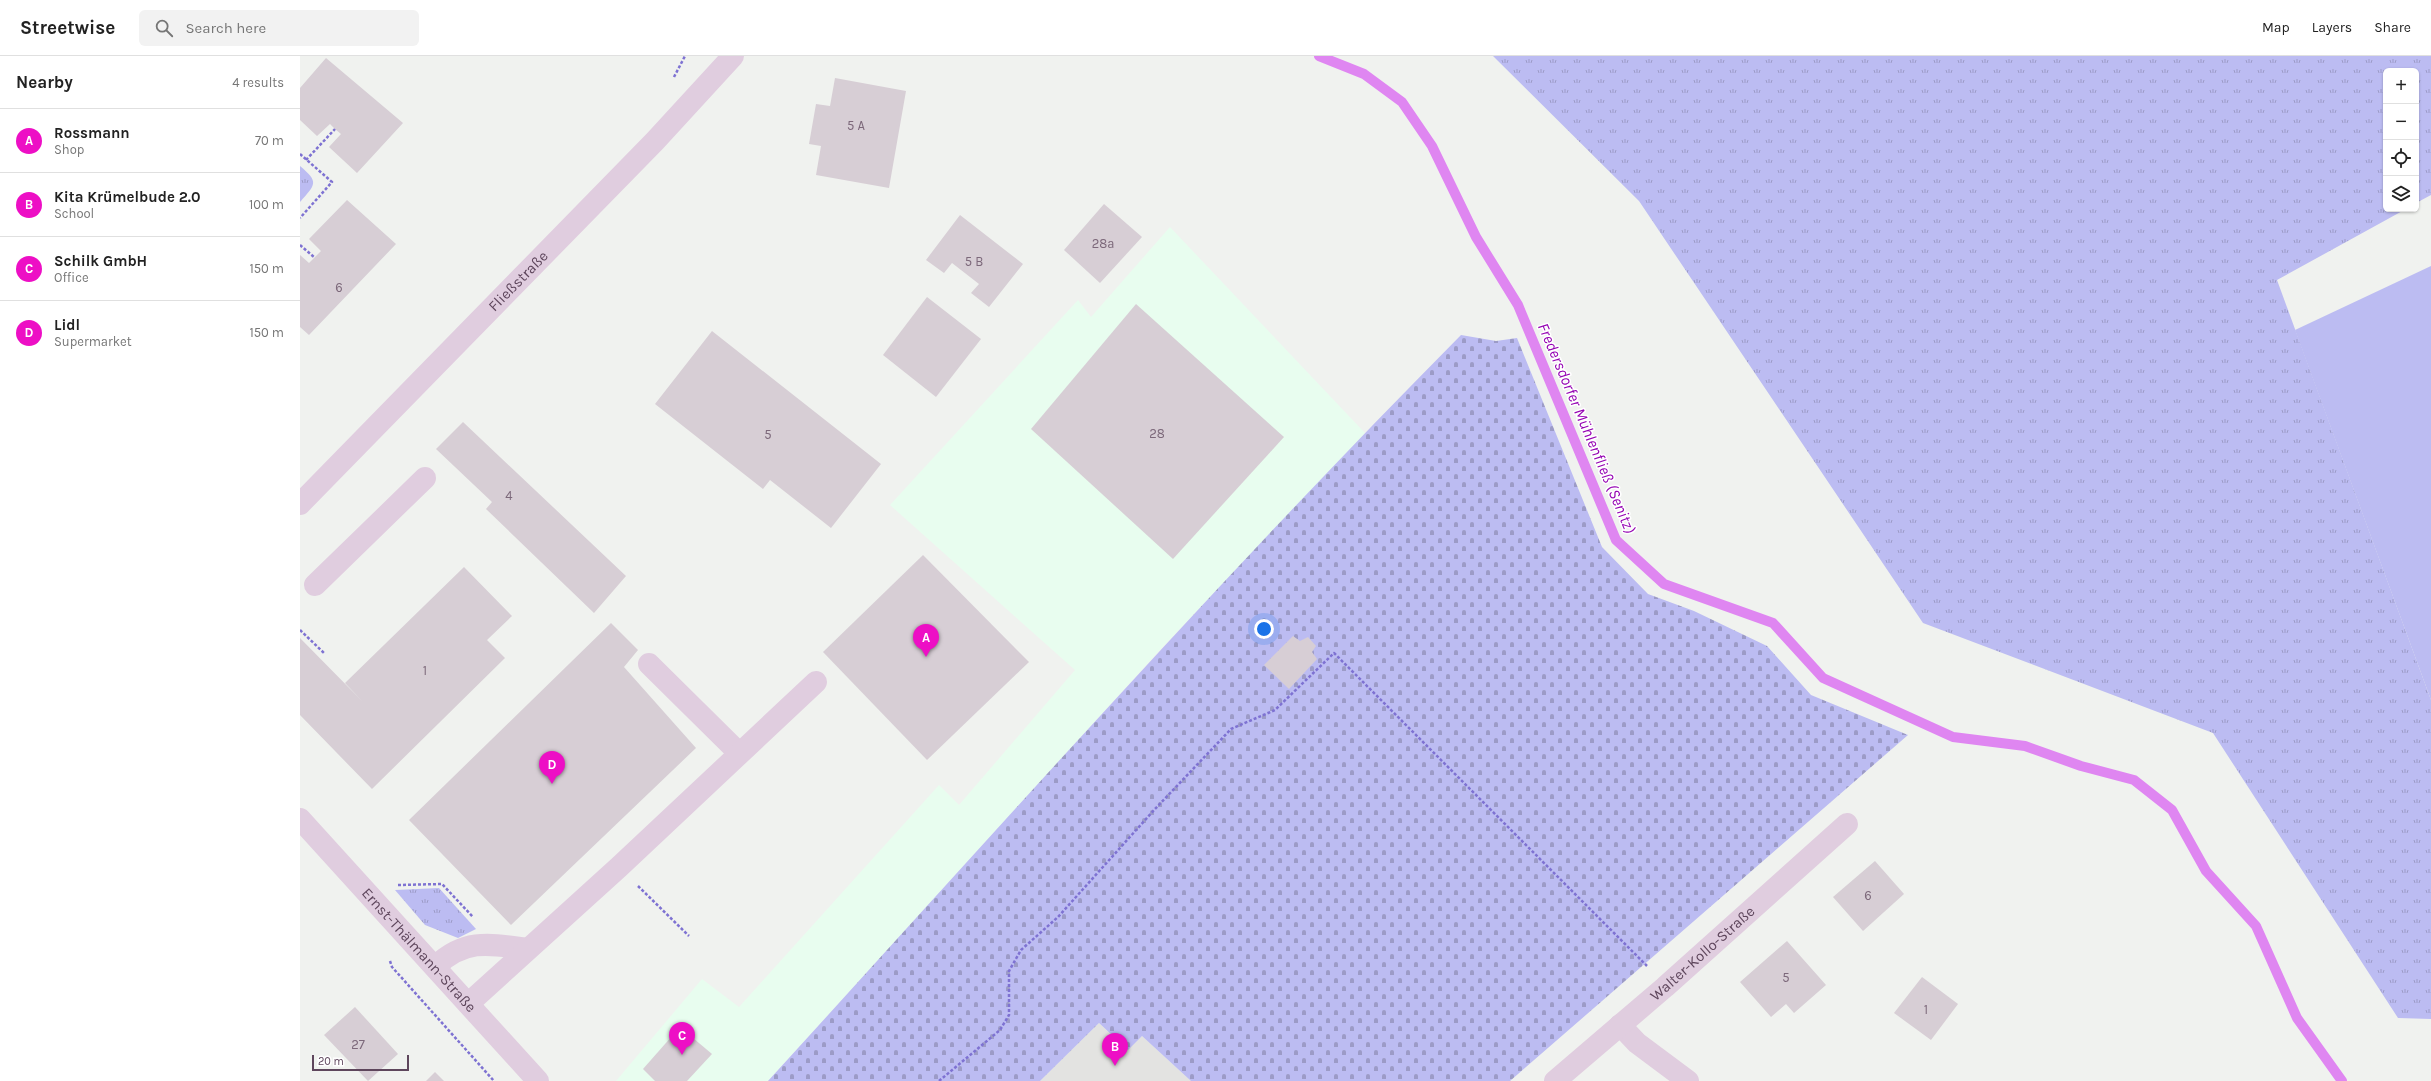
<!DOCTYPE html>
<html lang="en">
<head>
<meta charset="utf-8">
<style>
  body { margin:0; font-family:Karla,sans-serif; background:#f2f2f2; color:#222 }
  .controls { position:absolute; right:12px; top:12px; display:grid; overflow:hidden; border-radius:6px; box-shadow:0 1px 3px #0004 }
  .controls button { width:36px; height:36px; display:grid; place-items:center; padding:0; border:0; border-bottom:1px solid #e0e0e0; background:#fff; color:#222; font:20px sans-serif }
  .scale { position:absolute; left:12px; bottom:10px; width:97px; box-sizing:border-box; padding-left:4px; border:2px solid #5e465c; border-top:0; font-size:11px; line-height:14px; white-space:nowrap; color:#5e465c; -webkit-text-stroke:3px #fff; paint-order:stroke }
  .you { position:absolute; left:964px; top:573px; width:14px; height:14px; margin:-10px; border:3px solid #fff; border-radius:50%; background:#1a73e8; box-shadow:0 0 0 6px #1a73e833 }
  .badge { display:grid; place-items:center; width:26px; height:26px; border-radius:50%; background:#ed0fc5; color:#fff; font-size:13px; font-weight:700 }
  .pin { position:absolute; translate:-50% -33px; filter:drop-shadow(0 1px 2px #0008) }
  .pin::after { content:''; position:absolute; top:21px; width:14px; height:12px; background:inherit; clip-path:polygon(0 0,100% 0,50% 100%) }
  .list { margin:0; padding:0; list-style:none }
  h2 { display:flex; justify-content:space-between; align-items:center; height:52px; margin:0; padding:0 16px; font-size:17px }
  h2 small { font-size:13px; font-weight:400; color:#767676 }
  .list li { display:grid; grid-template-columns:26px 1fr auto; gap:12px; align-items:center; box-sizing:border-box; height:64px; padding:0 16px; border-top:1px solid #e0e0e0 }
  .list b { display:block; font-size:15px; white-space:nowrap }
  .list p { margin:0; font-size:13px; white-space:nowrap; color:#767676 }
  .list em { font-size:13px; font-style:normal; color:#767676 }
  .icon { flex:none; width:22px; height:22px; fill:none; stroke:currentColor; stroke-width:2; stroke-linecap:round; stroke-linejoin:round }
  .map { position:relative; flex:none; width:2131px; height:1025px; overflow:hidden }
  header { display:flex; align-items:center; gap:24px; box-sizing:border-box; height:56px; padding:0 20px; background:#fff; border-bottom:1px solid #e0e0e0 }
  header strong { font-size:19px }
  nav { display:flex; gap:22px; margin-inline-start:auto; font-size:14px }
  .search { width:280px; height:36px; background:#f2f2f2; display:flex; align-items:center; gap:10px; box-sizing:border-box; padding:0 14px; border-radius:6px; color:#767676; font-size:15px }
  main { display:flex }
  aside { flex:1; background:#fff }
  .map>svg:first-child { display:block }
  .commercial { fill:#e8fdef }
  .education { fill:#e3e3e1 }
  .grass { fill:url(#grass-tufts) }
  .cemetery { fill:url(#cemetery-stones) }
  .pitch { fill:#bcbcf2 }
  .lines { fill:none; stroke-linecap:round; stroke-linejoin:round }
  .stream { stroke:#df86f1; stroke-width:10 }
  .building { fill:#d7ced5 }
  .path { stroke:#7e72d2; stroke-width:2.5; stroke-dasharray:3 2; stroke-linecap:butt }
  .minor { stroke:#e0cddf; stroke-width:22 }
  .labels { text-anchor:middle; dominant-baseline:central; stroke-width:3; stroke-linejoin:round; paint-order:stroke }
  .number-label { font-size:13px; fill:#7c687a }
  .street-label { font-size:15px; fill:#5e465c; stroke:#fff }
  .water-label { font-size:16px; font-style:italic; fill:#9504b3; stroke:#fff }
</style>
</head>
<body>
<header>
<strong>Streetwise</strong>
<div class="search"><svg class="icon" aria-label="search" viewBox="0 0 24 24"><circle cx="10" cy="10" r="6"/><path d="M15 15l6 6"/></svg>Search here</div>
<nav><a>Map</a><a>Layers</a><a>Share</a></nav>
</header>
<main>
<aside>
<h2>Nearby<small>4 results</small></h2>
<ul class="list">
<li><span class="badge">A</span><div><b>Rossmann</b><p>Shop</p></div><em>70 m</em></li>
<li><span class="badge">B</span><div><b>Kita Krümelbude 2.0</b><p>School</p></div><em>100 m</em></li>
<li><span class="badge">C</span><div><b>Schilk GmbH</b><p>Office</p></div><em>150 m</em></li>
<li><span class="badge">D</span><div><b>Lidl</b><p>Supermarket</p></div><em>150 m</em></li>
</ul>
</aside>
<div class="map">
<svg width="2131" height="1025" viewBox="0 0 2131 1025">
  <defs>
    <pattern id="grass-tufts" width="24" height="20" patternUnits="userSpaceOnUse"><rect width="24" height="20" fill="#bcbcf2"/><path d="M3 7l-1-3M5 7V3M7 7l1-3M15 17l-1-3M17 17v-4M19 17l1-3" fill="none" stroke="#9c9bc7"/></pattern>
    <pattern id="cemetery-stones" width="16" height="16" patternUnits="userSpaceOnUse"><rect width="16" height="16" fill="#bcbcf2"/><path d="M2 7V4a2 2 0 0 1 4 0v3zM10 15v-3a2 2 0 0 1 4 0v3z" fill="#9c9bc7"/></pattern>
  </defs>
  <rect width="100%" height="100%" fill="#f0f2ef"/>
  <path class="commercial" d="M870 171 1065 377 859 595 468 1025H316L402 923 439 951 639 729 659 749 775 614 590 449 778 244 791 261Z"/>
  <path class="education" d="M799 967 827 994 842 980 891 1025H740Z"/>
  <g class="grass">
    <path d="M1193 0H2131V139L2116 147V15H2086V153H2106L1977 224 2131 644V963L2098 962 1913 677 1623 567 1339 145Z"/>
    <path d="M0 110C19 126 16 128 0 146Z"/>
    <path d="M139 832 176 873 158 882 125 869 95 834Z"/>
  </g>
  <path class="cemetery" d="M1161 279 1196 285 1217 282 1302 491 1348 538 1394 555 1467 590 1511 639 1608 679 1210 1025H891L842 980 828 994 799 967 740 1025H468C697 774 922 520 1161 279Z"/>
  <path class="pitch" d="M2131 210V644L1995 274Z"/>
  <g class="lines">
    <path class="stream" d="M1019 0 1064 18 1102 46 1132 90 1176 181 1218 249 1316 484 1364 528 1473 567 1523 622 1653 681 1725 690 1781 710 1834 724 1872 754 1906 815 1956 870 1997 962 2042 1025"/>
  </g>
  <g class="building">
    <path d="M26 2 103 67 57 117 29 91 41 78 35 73 30 68 17 80 0 64V32Z"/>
    <path d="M535 22 606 35 589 132 516 119 521 90 509 88 516 48 530 50Z"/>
    <path d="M47 144 96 188 9 279 0 271V199L9 207 21 195 9 183Z"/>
    <path d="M804 148 842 181 800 227 764 194Z"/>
    <path d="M660 159 723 208 689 251 671 237 679 228 652 207 644 217 626 204Z"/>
    <path d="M627 241 681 283 636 341 583 299Z"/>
    <path d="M836 248 984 381 873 503 731 373Z"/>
    <path d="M412 275 581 408 531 472 470 424 463 433 355 348Z"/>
    <path d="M163 366 326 520 294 557 186 453 192 446 136 393Z"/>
    <path d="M623 499 729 606 627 704 523 596Z"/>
    <path d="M164 511 212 560 187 584 205 602 72 733 0 659V582L62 645 45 627Z"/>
    <path d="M311 567 338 594 324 611 396 692 211 869 109 764Z"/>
    <path d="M993 580 1000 585 1008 581 1016 590 1012 596 1017 603 989 633 964 609Z"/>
    <path d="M1575 805 1604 838 1563 875 1533 841Z"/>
    <path d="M1487 885 1526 929 1494 957 1486 948 1471 961 1440 926Z"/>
    <path d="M1622 921 1658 948 1631 984 1594 957Z"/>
    <path d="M55 951 98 998 68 1025 24 979Z"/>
    <path d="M380 971 412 998 387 1025H355L343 1013Z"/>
    <path d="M135 1016 144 1025H126Z"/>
  </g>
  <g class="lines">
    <g class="path">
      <path d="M374 21 385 0"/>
      <path d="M0 98 32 126 0 162"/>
      <path d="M6 104 35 73"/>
      <path d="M0 189 14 201"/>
      <path d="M0 574 24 597"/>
      <path d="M98 829 142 828 173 861"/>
      <path d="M338 830 389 880"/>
      <path d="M90 905 92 911 194 1025"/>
      <path d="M639 1025 700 974 709 959V915L721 894 758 861 855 753 931 673 975 654 1034 597 1347 910"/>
    </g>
    <g class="minor">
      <path id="s1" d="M0 448 355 85 433 0"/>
      <path d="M15 529 125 422"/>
      <path d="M349 608 439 697"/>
      <path id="s2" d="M0 763 238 1025"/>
      <path d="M136 910C165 882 191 888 227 893"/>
      <path d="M169 947 319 811 516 626"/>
      <path d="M1320 969 1337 987 1388 1025"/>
      <path id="s3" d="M1255 1025 1365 931 1547 768"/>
    </g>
  </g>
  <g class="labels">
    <g class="number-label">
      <text x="556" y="69">5 A</text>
      <text x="803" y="187">28a</text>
      <text x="674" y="205">5 B</text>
      <text x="39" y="231">6</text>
      <text x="857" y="377">28</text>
      <text x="468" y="378">5</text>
      <text x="209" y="439">4</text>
      <text x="125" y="614">1</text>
      <text x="1568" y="839">6</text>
      <text x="1486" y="921">5</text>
      <text x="1626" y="953">1</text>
      <text x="58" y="988">27</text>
    </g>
    <g class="street-label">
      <text stroke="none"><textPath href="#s1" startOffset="312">Fließstraße</textPath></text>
      <text stroke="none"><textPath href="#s2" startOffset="177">Ernst-Thälmann-Straße</textPath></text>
      <text stroke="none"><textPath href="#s3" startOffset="195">Walter-Kollo-Straße</textPath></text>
    </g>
    <g class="water-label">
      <text transform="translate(1287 372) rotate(67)">Fredersdorfer Mühlenfließ (Senitz)</text>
    </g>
  </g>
</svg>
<div class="controls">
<button>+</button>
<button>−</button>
<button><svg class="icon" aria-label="locate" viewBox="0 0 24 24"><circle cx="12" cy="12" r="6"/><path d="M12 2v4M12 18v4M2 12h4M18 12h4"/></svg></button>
<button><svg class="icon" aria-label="layers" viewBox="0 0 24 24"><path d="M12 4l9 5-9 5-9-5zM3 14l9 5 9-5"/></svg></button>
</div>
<div class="scale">20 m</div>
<div class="you"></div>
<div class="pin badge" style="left:626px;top:601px">A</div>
<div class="pin badge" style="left:815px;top:1010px">B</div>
<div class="pin badge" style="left:382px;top:999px">C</div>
<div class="pin badge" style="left:252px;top:728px">D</div>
</div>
</main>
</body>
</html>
